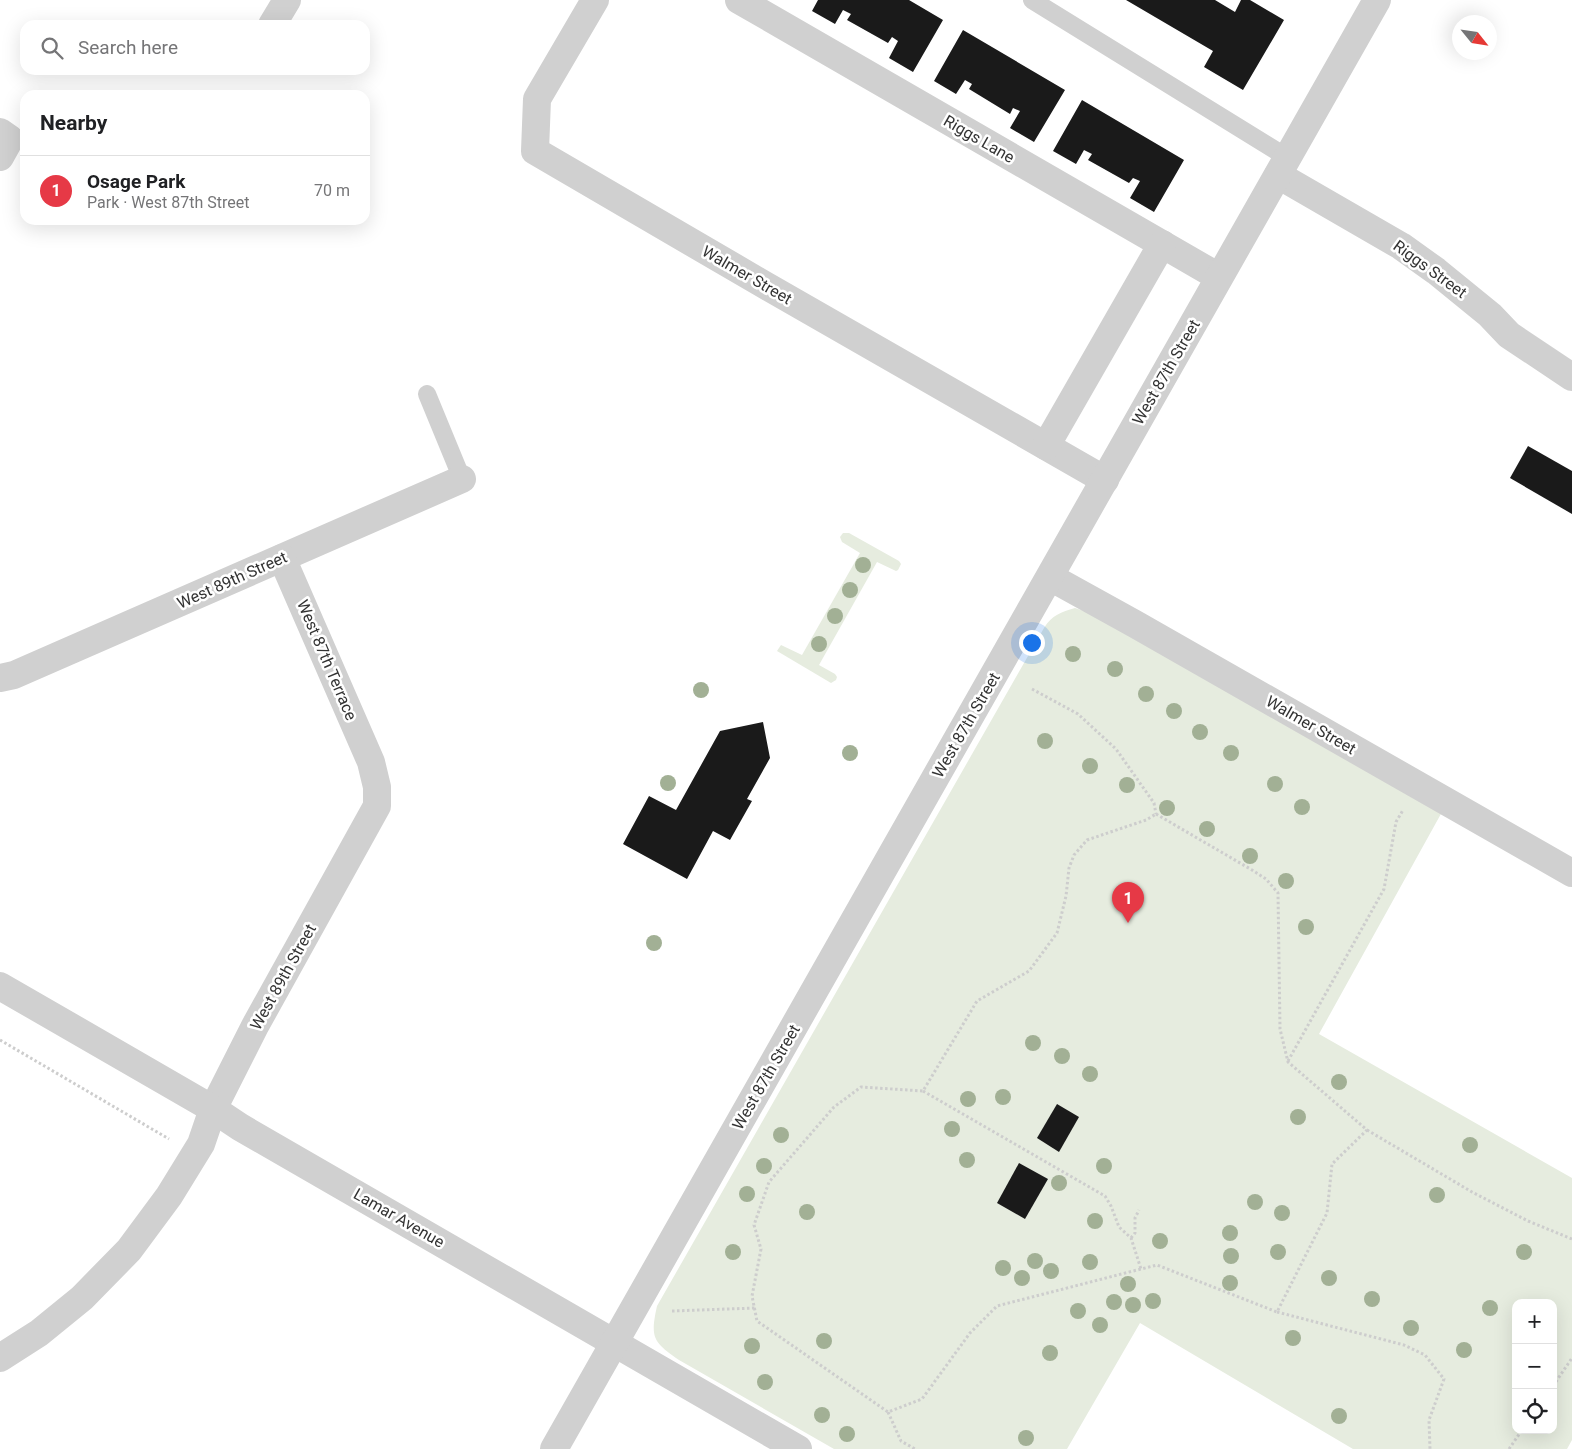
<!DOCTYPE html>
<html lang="en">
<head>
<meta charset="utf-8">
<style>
  body { margin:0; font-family:Roboto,sans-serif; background:#f6f6f6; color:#202124 }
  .controls { position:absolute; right:15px; bottom:15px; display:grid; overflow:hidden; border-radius:10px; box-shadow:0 5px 20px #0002 }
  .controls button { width:45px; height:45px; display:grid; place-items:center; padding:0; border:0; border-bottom:1px solid #e0e0e0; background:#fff; color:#202124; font:25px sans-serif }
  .compass { position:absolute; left:1452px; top:15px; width:45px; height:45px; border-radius:50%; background:#fff; box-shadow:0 5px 20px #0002; rotate:120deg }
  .you { position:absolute; left:1031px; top:642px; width:18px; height:18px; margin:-12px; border:4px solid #fff; border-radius:50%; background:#1a73e8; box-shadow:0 0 0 8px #1a73e833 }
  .badge { display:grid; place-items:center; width:32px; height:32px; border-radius:50%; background:#e63946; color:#fff; font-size:16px; font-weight:700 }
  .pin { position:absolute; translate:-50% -41px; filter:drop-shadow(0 1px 2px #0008) }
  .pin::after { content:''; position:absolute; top:26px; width:18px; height:15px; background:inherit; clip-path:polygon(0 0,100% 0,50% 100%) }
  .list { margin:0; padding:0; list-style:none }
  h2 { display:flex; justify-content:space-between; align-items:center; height:65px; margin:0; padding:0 20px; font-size:21px }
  h2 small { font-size:16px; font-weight:400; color:#757577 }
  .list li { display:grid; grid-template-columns:32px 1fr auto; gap:15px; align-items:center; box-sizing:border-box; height:70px; padding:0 20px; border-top:1px solid #e0e0e0 }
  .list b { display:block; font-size:19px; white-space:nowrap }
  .list p { margin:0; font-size:16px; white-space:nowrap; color:#757577 }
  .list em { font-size:16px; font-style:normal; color:#757577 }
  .icon { flex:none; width:28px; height:28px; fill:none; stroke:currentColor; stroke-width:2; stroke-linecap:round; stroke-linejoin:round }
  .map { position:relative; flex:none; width:1572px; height:1449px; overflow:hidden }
  .search { position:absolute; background:#fff; box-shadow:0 5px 20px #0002; left:20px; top:20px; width:350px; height:55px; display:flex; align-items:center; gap:12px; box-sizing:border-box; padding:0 18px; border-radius:15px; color:#757577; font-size:19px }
  .panel { position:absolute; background:#fff; box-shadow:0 5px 20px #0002; left:20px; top:90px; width:350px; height:135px; border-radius:15px }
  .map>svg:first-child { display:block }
  .green { fill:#e6ecdf; fill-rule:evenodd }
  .building { fill:#1a1a1a }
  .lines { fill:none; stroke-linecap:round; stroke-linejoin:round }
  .path { stroke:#cdcdcd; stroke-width:3; stroke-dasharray:2.5 2.5; stroke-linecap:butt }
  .service { stroke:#d0d0d0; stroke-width:18 }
  .minor { stroke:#d0d0d0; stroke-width:28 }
  .tertiary { stroke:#d0d0d0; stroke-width:28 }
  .tree { fill:#a2b095 }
  .labels { text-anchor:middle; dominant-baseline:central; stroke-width:5; stroke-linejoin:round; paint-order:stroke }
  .street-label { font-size:16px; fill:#333; stroke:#fff }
</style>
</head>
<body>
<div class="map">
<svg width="1572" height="1449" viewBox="0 0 1572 1449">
  <rect width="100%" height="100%" fill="#fff"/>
  <g class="green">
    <path d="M843 533H849L899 561 901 564 898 570 896 571 877 562 819 665 835 674 837 677 836 680 831 683 777 651 781 645 802 655 860 553 842 542 840 537Z"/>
    <path d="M1075 608 1087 612 1442 812 1319 1034 1572 1178V1440L1567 1449H1353L1140 1323 1067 1449H834L679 1360C653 1342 650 1338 657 1306L1044 628C1052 615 1061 612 1075 608ZM1516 1303H1553V1430H1516Z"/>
  </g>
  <g class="building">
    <path d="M818 0H909L943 20 913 72 889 58 898 41 892 37 888 43 847 20 851 14 843 10 835 24 812 11Z"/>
    <path d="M1126 0H1215L1235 12 1241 0H1250L1284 20 1243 90 1204 67 1213 51Z"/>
    <path d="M963 30 1065 90 1034 142 1010 128 1020 111 1013 108 1010 114 969 89 972 84 965 80 956 94 934 81Z"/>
    <path d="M1082 100 1184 160 1154 212 1130 198 1140 181 1133 178 1129 183 1088 160 1092 154 1084 150 1076 164 1053 151Z"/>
    <path d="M1528 446 1572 471V514L1510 478Z"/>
    <path d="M763 722 770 758 747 799 752 801 730 840 713 831 687 879 623 844 649 796 676 810 720 731Z"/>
    <path d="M1057 1104 1079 1117 1059 1152 1037 1138Z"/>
    <path d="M1019 1163 1048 1179 1025 1219 997 1203Z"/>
  </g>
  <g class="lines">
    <g class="path">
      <path d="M1032 689 1078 714 1116 749 1154 803 1156 814"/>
      <path d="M1156 814 1252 870 1266 879 1278 893 1280 1029 1288 1062 1367 1130 1332 1164 1327 1213 1277 1312 1157 1265 1141 1269 997 1306 970 1333 922 1399 888 1412 757 1321 752 1296 761 1249 754 1225 769 1182 834 1107 861 1087 923 1091 977 1001 1029 971 1057 933 1066 896 1069 868 1074 855 1087 840 1146 820Z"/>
      <path d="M0 1040 169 1139"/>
      <path d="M1288 1061 1384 889 1396 822 1403 810"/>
      <path d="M923 1091 1105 1196 1111 1206 1119 1227 1131 1238 1141 1269"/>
      <path d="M1367 1130 1472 1192 1528 1221 1572 1239"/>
      <path d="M1131 1238 1135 1233V1218L1139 1210"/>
      <path d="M672 1311 755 1308"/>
      <path d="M1277 1312 1404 1345 1425 1355 1444 1379 1429 1420 1430 1449"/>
      <path d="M1553 1386 1572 1358"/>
      <path d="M888 1412 901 1441 915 1449"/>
      <path d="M1509 1449 1522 1430"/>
    </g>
    <g class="service">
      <path d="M1032 0 1288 158"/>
      <path d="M427 394 462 479"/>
    </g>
    <g class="minor">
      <path d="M595 0 537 99 535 151 763 284 1105 480"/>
      <path d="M739 0 1219 277"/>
      <path d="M272 25 287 0"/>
      <path d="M0 132 10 139 0 157"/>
      <path d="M1278 175 1401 246 1436 271 1490 315 1509 335 1572 377"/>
      <path d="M1046 446 1162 244"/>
      <path d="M1050 577 1135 624 1572 873"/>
      <path d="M0 678 14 675 462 479"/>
      <path d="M0 1358 39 1333 82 1298 129 1250 169 1196 201 1144 213 1109 255 1026 377 806V787L371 762 282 558"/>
    </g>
    <g class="tertiary">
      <path d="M0 986 213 1109 240 1127 798 1449"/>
      <path d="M554 1449 1377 0"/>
    </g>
  </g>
  <g class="tree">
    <circle cx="863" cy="565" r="8"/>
    <circle cx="850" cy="590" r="8"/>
    <circle cx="835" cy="616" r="8"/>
    <circle cx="819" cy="644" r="8"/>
    <circle cx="1073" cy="654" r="8"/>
    <circle cx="1115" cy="669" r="8"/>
    <circle cx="701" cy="690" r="8"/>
    <circle cx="1146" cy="694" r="8"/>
    <circle cx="1174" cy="711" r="8"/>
    <circle cx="1200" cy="732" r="8"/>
    <circle cx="1045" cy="741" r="8"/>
    <circle cx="850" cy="753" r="8"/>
    <circle cx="1231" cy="753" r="8"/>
    <circle cx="1090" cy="766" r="8"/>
    <circle cx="668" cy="783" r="8"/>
    <circle cx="1275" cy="784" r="8"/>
    <circle cx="1127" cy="785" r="8"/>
    <circle cx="1302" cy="807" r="8"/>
    <circle cx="1167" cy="808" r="8"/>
    <circle cx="1207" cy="829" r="8"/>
    <circle cx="1250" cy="856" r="8"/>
    <circle cx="1286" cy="881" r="8"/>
    <circle cx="1306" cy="927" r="8"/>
    <circle cx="654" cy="943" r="8"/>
    <circle cx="1033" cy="1043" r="8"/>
    <circle cx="1062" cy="1056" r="8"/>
    <circle cx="1090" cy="1074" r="8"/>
    <circle cx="1339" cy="1082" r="8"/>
    <circle cx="1003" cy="1097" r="8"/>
    <circle cx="968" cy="1099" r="8"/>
    <circle cx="1298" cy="1117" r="8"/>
    <circle cx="952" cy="1129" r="8"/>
    <circle cx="781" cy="1135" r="8"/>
    <circle cx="1470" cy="1145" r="8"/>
    <circle cx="967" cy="1160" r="8"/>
    <circle cx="764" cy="1166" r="8"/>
    <circle cx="1104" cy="1166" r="8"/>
    <circle cx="1059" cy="1183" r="8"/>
    <circle cx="747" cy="1194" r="8"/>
    <circle cx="1437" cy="1195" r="8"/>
    <circle cx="1255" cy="1202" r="8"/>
    <circle cx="807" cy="1212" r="8"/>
    <circle cx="1282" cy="1213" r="8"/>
    <circle cx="1095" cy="1221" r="8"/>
    <circle cx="1230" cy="1233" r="8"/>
    <circle cx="1160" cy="1241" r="8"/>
    <circle cx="733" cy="1252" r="8"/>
    <circle cx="1278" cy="1252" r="8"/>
    <circle cx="1524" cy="1252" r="8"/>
    <circle cx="1231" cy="1256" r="8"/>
    <circle cx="1035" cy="1261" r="8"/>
    <circle cx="1090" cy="1262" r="8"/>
    <circle cx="1003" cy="1268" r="8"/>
    <circle cx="1051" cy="1271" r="8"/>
    <circle cx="1022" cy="1278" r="8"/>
    <circle cx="1329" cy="1278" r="8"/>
    <circle cx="1230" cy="1283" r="8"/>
    <circle cx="1128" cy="1284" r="8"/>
    <circle cx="1372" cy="1299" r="8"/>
    <circle cx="1153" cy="1301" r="8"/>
    <circle cx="1114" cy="1302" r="8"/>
    <circle cx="1133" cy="1305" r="8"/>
    <circle cx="1490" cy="1308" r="8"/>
    <circle cx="1078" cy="1311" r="8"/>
    <circle cx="1100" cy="1325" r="8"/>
    <circle cx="1411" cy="1328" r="8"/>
    <circle cx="1293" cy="1338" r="8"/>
    <circle cx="824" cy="1341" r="8"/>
    <circle cx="752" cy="1346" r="8"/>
    <circle cx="1464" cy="1350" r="8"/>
    <circle cx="1050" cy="1353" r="8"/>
    <circle cx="765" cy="1382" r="8"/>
    <circle cx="822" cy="1415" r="8"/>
    <circle cx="1339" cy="1416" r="8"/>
    <circle cx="847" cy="1434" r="8"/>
    <circle cx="1026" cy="1438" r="8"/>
  </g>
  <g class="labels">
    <g class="street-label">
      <text transform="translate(979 139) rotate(30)">Riggs Lane</text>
      <text transform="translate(1430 269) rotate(36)">Riggs Street</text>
      <text transform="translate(747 275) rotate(30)">Walmer Street</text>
      <text transform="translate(1166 372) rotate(-60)">West 87th Street</text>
      <text transform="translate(232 580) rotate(-24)">West 89th Street</text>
      <text transform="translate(327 660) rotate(67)">West 87th Terrace</text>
      <text transform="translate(966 725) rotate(-60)">West 87th Street</text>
      <text transform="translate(1311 725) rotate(30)">Walmer Street</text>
      <text transform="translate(283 977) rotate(-61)">West 89th Street</text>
      <text transform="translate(766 1077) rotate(-60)">West 87th Street</text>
      <text transform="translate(399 1218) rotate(30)">Lamar Avenue</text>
    </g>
  </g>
</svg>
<div class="controls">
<button>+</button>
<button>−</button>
<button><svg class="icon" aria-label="locate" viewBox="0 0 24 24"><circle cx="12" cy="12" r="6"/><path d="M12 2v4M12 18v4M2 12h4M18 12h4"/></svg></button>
</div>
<svg class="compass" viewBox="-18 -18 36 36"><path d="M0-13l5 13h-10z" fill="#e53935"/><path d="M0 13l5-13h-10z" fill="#757577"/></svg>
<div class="you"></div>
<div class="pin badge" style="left:1128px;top:923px">1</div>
<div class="search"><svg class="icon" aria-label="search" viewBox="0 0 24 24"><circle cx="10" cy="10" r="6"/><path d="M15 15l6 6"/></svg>Search here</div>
<section class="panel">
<h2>Nearby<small></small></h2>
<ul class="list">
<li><span class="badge">1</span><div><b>Osage Park</b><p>Park · West 87th Street</p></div><em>70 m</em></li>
</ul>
</section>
</div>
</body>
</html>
